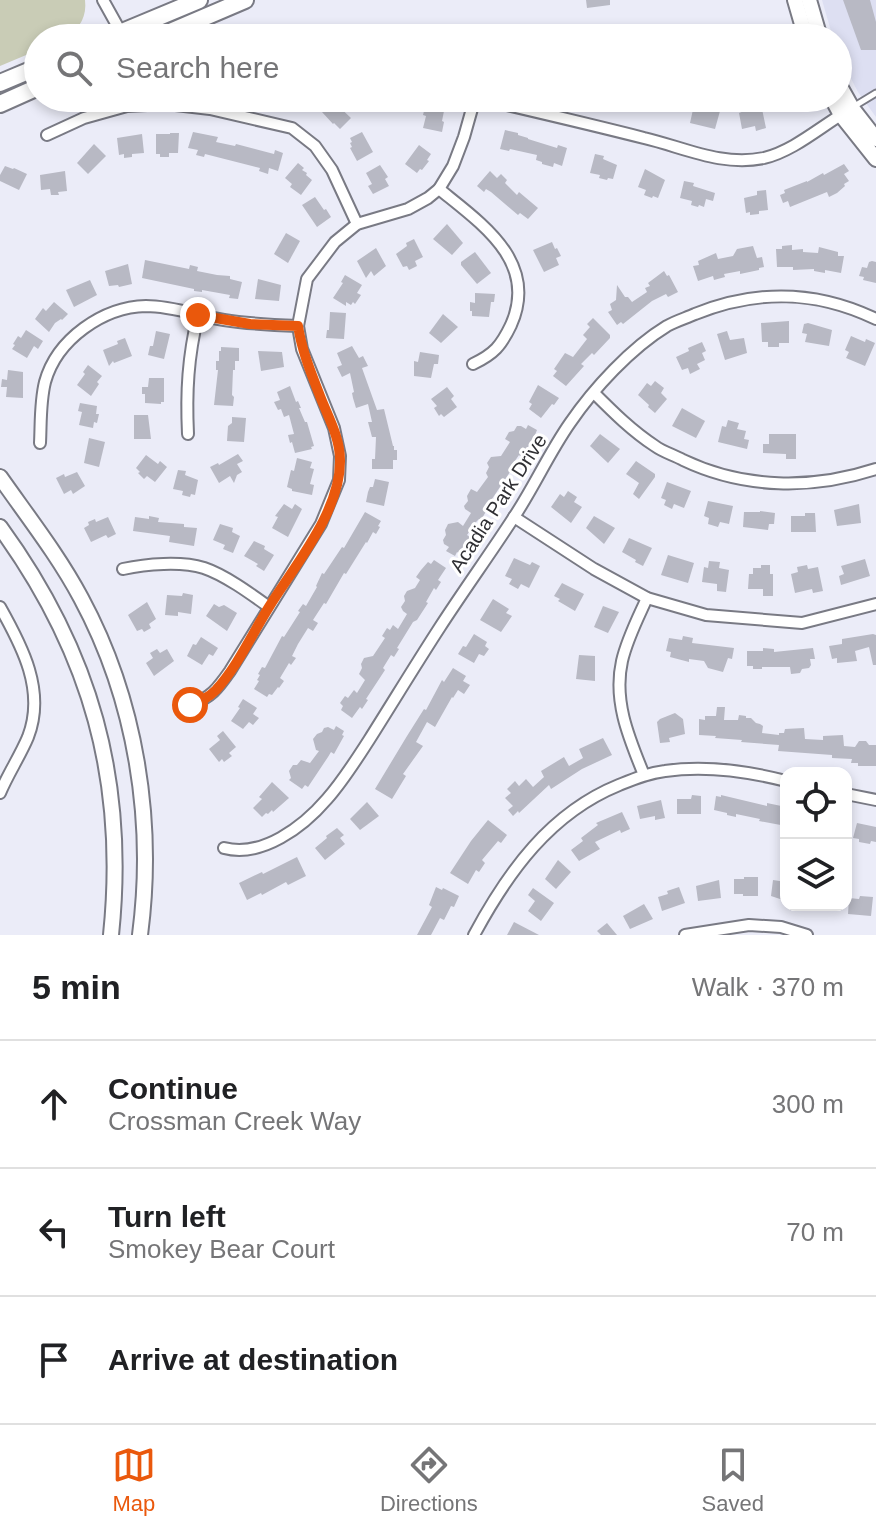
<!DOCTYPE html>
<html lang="en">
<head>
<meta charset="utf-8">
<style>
  body { margin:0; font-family:Arial,sans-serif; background:#f6f6f6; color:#202124 }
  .controls { position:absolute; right:24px; bottom:24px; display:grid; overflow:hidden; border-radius:16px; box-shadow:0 4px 12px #0003 }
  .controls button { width:72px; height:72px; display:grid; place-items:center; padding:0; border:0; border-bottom:2px solid #e0e0e0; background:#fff; color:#202124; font:40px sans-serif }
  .stop { position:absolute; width:24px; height:24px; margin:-18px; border:6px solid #ea580c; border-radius:50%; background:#fff }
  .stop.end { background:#ea580c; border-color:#fff; box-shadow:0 2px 8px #0008 }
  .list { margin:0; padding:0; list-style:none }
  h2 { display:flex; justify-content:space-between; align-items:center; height:104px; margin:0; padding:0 32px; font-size:34px }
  h2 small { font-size:26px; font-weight:400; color:#757577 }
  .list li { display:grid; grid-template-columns:52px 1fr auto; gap:24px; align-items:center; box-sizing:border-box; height:128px; padding:0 32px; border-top:2px solid #e0e0e0 }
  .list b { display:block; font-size:30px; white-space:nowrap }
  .list p { margin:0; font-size:26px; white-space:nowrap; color:#757577 }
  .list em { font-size:26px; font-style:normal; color:#757577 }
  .icon { flex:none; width:44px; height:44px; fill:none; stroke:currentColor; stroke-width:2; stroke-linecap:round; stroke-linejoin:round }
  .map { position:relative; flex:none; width:876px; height:935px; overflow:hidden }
  .search { position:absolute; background:#fff; box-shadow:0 4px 12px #0003; left:24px; right:24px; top:24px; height:88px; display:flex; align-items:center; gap:20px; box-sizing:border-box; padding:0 28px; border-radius:44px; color:#757577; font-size:30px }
  .sheet { height:488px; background:#fff }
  nav { display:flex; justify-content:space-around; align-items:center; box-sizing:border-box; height:112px; border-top:2px solid #e0e0e0; background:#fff; font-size:22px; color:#757577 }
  nav a { display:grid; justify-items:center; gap:4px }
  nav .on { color:#ea580c }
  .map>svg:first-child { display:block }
  .built { fill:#dddff2 }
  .green { fill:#c9ccb6 }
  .building { fill:#b8b9c4 }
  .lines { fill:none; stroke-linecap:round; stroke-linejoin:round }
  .lane-casing { stroke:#797a84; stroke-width:9 }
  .street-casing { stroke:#797a84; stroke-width:14 }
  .secondary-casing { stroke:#797a84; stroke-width:18 }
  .primary-casing { stroke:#797a84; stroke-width:20 }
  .lane { stroke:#fff; stroke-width:5 }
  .street { stroke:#fff; stroke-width:10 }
  .secondary { stroke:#fff; stroke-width:14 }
  .primary { stroke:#fff; stroke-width:16 }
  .route { stroke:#ea580c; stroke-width:10 }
  .labels { text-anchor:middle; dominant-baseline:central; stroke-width:6; stroke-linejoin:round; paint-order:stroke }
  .street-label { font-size:20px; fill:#303034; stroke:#fff }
</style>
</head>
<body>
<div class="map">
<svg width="876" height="935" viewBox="0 0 876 935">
  <rect width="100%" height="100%" fill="#ebecf8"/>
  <path class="built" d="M822 0H876V117L858 92 845 67 838 49V38H833Z"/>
  <path class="green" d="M0 0H85C87 16 80 27 68 38H38V50L0 66Z"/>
  <g class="building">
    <path d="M586 0H610V5L587 8Z"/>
    <path d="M843 0H870L876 22V50H861Z"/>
    <path d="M333 101 351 118 340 129 334 123 333 124 322 112Z"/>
    <path d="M430 103 445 106 442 121 444 122 442 132 423 128 426 116 423 115 425 107 429 108Z"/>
    <path d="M694 105 706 108 707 105 720 111 715 129 690 123Z"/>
    <path d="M752 108 753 111 762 109 766 128 756 131 755 126 742 129 739 113Z"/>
    <path d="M505 130 518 133V135L528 138V139L557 148 558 145 567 148 562 166 554 163 553 167 542 164V162L536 160 537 155 510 149 509 151 500 149Z"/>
    <path d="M193 132 218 137 216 142 235 146 236 144 274 154 275 150 283 153 278 171 269 168 268 174 259 171 260 168 205 154 204 157 196 155 198 150 188 148Z"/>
    <path d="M362 132 373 152 357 161 350 148 352 147 350 143 352 142 350 138Z"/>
    <path d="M170 133H179L178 153H169V157H160V154H156V134H170Z"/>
    <path d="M142 134 144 153 132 154V157L124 158V154L119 155 117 138Z"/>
    <path d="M94 144 106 156 88 174 77 163Z"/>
    <path d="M419 145 431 154 427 160 429 161 422 170 420 169 417 173 405 164Z"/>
    <path d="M595 154 604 156 603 159 617 165 613 179 608 178 607 180 599 178 600 175 590 173Z"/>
    <path d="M298 163 304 168 302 170 307 173 306 175 312 180 301 195 290 187 292 184 285 178Z"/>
    <path d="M844 164 849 171 844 174 849 181 844 184 845 186 837 193 829 197 827 192 790 207 788 201 783 203 780 195 785 193 784 190 807 181V182L823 173 824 175Z"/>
    <path d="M380 165 388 177 385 179 389 186 373 194 368 186 372 184 366 173Z"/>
    <path d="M5 166 13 169 14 168 27 174 19 190 0 181V175Z"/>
    <path d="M645 169 665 180 658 198 653 196 652 198 644 195 646 190 638 187Z"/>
    <path d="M65 171 67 191 58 192 59 195H51L50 189 41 190 40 175Z"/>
    <path d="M490 171 497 178 501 174 507 180 505 183 517 195 519 192 538 208 528 219 520 213 518 215 491 192 486 189 484 192 477 186Z"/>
    <path d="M684 181 694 183 693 186 715 193 713 201 706 199 704 207 699 205 698 207 691 205 692 201 680 198Z"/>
    <path d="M766 190 768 210 759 211V214L750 215V212L746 213 744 198 757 195V191Z"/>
    <path d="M315 197 324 210 326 209 331 217 317 227 302 205Z"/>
    <path d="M447 224 463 243 452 255 433 239Z"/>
    <path d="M286 233 300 241 288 263 274 254Z"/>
    <path d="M414 239 423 257 415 261 417 266 409 270 407 266 403 267 396 254 407 246 406 243Z"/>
    <path d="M552 242 555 249 557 248 561 256 556 258 559 265 544 272 533 250Z"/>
    <path d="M792 245V250L803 249V252L818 253 819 247 838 252V256H844L841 273 825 270V273L814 271V269L793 270V267H777L776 249H782V246Z"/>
    <path d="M753 246 757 258 762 257 764 267 759 268V270L740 274V271L724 274 725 277 714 280 713 276 698 281 693 266 699 265 698 261 716 253 718 259 733 256 737 249Z"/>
    <path d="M376 248 386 266 374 276 371 271 366 278 357 261Z"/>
    <path d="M475 252 491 273 477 284 461 265V262Z"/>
    <path d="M145 260 189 269 190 265 198 267 197 271 217 275 230 276V279L242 282 238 299 229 298 230 295 202 290V292L194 291V289L142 278Z"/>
    <path d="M872 261 876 262V283L863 280 864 277 859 276 862 267 867 268 869 262Z"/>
    <path d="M128 264 132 284 119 287 118 285 109 286 105 271Z"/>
    <path d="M664 271 667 276 669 275 678 292 668 297 666 294 652 301 623 324 621 322 617 325 608 312 612 310 610 304 616 300 617 285 625 297H628L632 302 647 292 645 288 650 286 648 283Z"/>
    <path d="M345 275 362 285 357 293 361 295 355 304 353 302 351 305 346 302V306L333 298 343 283 341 282Z"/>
    <path d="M258 279 281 285 279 301 255 299Z"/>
    <path d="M90 280 97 295 74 307 66 290Z"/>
    <path d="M475 293 495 294 494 302H491L489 317 472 316V311H470V302L475 303Z"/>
    <path d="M54 302 68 314 62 320 61 319 55 323 49 332 35 319 43 308 46 311Z"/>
    <path d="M330 312 346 313 344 339 326 338 327 330H329Z"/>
    <path d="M443 314 458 327 441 343 429 333Z"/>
    <path d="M593 318 610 335V338L594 355 592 353 581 364 584 366 566 386 553 376 557 371 554 369 565 353 573 357 587 339 583 335 590 327 587 324Z"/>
    <path d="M789 321V343H779V347H768V342H762L761 323Z"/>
    <path d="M808 323 832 330 829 346 805 342 807 334 802 333 804 324Z"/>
    <path d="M26 330 43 341 38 349 34 346 27 358 12 349 15 345 13 344 18 336 21 338Z"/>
    <path d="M156 331 170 334 164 359 148 355 150 346H153Z"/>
    <path d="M727 331 730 340 744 338 747 353 725 360 717 334Z"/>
    <path d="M851 336 865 342 866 339 875 343 865 366 846 358 849 352 845 350Z"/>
    <path d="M125 338 132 356 114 363 113 361 109 366 103 350 118 344 117 341Z"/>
    <path d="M702 342 706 351 702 353 705 360 697 364 700 369 690 374 688 368 682 370 676 357 689 351 688 348Z"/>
    <path d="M352 346 359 358 363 356 368 366 362 368 377 410 384 409 393 446H394V450H397V460H393V469H372V459H375L376 437H372L368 422H372L368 404 356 408 353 398 352 393 354 392 350 373 342 377 337 367 342 365 337 353Z"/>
    <path d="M221 347 239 348V361H235V370H233L232 395 234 397 233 406 214 405 218 370H216V361H219V351H221Z"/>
    <path d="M258 351 282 352 284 367 261 371Z"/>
    <path d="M420 352 439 355 438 364H434L431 378 414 376V361L418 362Z"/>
    <path d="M88 365 102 376 97 382 99 384 91 396 77 385 85 374 83 372Z"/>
    <path d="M8 370 23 372V398L6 397 7 387H1L2 379 7 380Z"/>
    <path d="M149 378H164V402H161V404L145 403V394H142V387H148Z"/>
    <path d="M655 381 664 388 661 393 667 399 655 413 648 407 649 405 638 395 647 383 651 386Z"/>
    <path d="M538 385 559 398 554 405 552 404 541 418 529 409 532 404 529 402Z"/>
    <path d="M290 386 296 402 298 401 301 408H299L305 422H307L314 446 311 447 312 449 295 453 292 442 290 443 288 435 294 434 289 415 284 417 281 409 278 410 274 402 280 400 277 392Z"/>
    <path d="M447 387 454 396 451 399 457 407 444 417 441 414 439 416 434 408 437 406 431 399Z"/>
    <path d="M80 403 97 406 96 414H99L97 423 94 422 93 428 79 425 82 412 78 411Z"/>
    <path d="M682 408 705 421 696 438 672 426Z"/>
    <path d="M134 415H148L151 439H134Z"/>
    <path d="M232 417 246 418 244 442 227 441 228 426 232 423Z"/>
    <path d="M728 420 739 423 737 429 746 431 744 439 749 440 747 449 718 442 722 426 726 427Z"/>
    <path d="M528 425 537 430 535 435 525 452 524 451 520 456 519 455 510 468 512 469 490 502 491 503 481 520 479 519 476 522 467 535 470 537 459 553 457 552 455 556 446 551 449 547 444 544 443 540 446 535 445 530 448 524 458 522 463 526 471 513 465 509 464 506 468 501 467 496 471 489 477 492 488 477 486 473 489 467 487 463 491 457 501 456 510 442 505 439 509 432 514 431 517 426H521L526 429Z"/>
    <path d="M600 434 620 449 608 463 590 446Z"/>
    <path d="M769 434H796V459H786V454L763 453V444H769Z"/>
    <path d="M89 438 105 442 99 467 84 463Z"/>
    <path d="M238 454 243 461 237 464 242 472 237 475 234 483 230 476 219 483 210 467 218 463 219 465Z"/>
    <path d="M146 455 158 464 160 461 167 467 155 482 147 476 144 479 138 473 140 472 136 468Z"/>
    <path d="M297 458 312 462 310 468 314 469 310 484 314 485 312 495 292 491V489L287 487 291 470 294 471Z"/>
    <path d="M636 461 655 474V477L639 499 633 494 639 483 626 474Z"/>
    <path d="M178 470 186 471 185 475 198 480 195 495 191 494 190 497 182 495 183 491 173 489Z"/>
    <path d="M77 472 85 486 73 494 71 490 64 494 56 478 64 474 65 477Z"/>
    <path d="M375 479 389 482 384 506 366 502 368 492 370 487H373Z"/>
    <path d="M667 482 691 491 684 508 674 504 672 509 664 505 666 500 661 498Z"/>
    <path d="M568 491 577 497 574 502 582 507 571 523 551 507 560 494 564 497Z"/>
    <path d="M708 501 733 506 729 524 720 522 718 527 708 524 709 518 704 516Z"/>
    <path d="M284 504 292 509 295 504 302 509 288 537 272 528 278 517 275 516Z"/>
    <path d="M859 504 861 523 837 526 834 510Z"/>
    <path d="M760 511 775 513 774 524H769L768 530 743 527 744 512H760Z"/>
    <path d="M365 512 381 521 378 526 380 527 376 534 373 532 367 543 366 542 346 574 344 573 326 604 324 603 313 620 318 623 313 631 308 628 298 644 292 656 296 658 291 665 289 663 280 678 284 681 279 688 278 687 272 695 269 694 267 697 254 689 259 681 257 680 260 675 258 674 262 667 265 668 282 636 284 637 300 612 298 611 303 604 306 606 317 587 316 586 322 573 324 574 342 547 344 548Z"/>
    <path d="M805 513H815L816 532H791V516H805Z"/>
    <path d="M149 516 159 518 158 522 184 524V527L197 528 194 546 169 542 170 536 133 531 135 517 149 519Z"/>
    <path d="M594 516 615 528 604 544 586 528Z"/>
    <path d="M108 517 116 534 108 538 106 535 91 542 84 528 89 525 88 522 95 519 96 522Z"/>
    <path d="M220 524 233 528 232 532 240 536 233 553 223 549 225 545 213 540Z"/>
    <path d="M629 538 652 548 643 566 635 562 636 560 622 552Z"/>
    <path d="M254 541 265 546 264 549 274 555 264 571 256 566 258 564 244 556Z"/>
    <path d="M668 555 694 563 688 583 661 575Z"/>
    <path d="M514 558 530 565 532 562 540 566 529 588 521 584 518 589 509 584 512 579 505 576Z"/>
    <path d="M865 559 870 576 841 585 839 576 844 574 841 566Z"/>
    <path d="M434 560 446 568 438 580 441 582 436 590 434 588 426 602 428 603 417 620 413 622 397 648 399 649 394 657 391 655 383 668 385 670 366 699 368 700 362 709 360 707 352 718 341 710 343 706 340 703 345 696 348 698 354 690 357 693 365 680 359 674 362 668 361 664 364 658 373 656 385 638 382 636 387 628 390 630 393 625 398 629 407 614 403 611 401 607 405 601 404 596 407 591 415 588 420 580 416 577 421 570 428 562 431 564Z"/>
    <path d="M709 561 720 562 719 568 729 570 726 592 717 591V584L702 582 704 567 708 568Z"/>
    <path d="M761 565H770V574H773V596H763V589H748L749 574H753V568H761Z"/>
    <path d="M807 565 808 569 818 567 823 591 813 593 812 589 795 593 791 574 798 572 797 567Z"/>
    <path d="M562 583 584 594 575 611 558 601 560 599 554 596Z"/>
    <path d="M183 593 193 595 191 614 178 612V616L165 615 167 595 182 596Z"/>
    <path d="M493 599 509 609 506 613 512 616 501 632 480 620Z"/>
    <path d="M147 602 156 619 149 624 151 628 144 632 142 629 137 631 128 615Z"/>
    <path d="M214 604 219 607 224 605 237 613 227 631 206 616Z"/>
    <path d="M603 606 619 612 608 633 594 627Z"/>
    <path d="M474 634 487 642 485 646 489 649 484 656 479 654 474 663 458 654 463 646 466 647Z"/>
    <path d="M873 634 876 635V665H873L869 647 855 651 857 661 837 663V658L832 659 829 646 842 644V639Z"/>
    <path d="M683 636 693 638 692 643 734 648 732 659 728 658 723 672 708 668 704 661 689 659V662L670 657 671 652 666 651 669 638 682 640Z"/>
    <path d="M201 637 218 648 213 656 209 654 202 665 187 656 193 644 196 645Z"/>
    <path d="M763 648 774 649V652L813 648 815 659H810L811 665 809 668 802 669 800 673 791 674 790 667H762V669H753V666H747V651H763Z"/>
    <path d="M157 649 160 653 167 649 174 661 154 676 146 663 153 658 150 653Z"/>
    <path d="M579 655 595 656V681L576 679Z"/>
    <path d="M453 668 466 676 463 681 470 685 464 694 458 690 453 698 452 697 435 727 427 722 416 742 423 746 403 774 406 776 392 799 375 789 407 736 424 709 426 710 442 680 444 682Z"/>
    <path d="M243 699 257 708 253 714 259 718 253 725 249 722 243 729 231 721 240 708 238 707Z"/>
    <path d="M717 707H725L724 720H738L739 715 746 716V718H751L756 723 760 724 763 726 762 733 779 735V733H784L785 729 804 728 805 739 823 740V736L843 735 844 746 855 747 859 741H866L869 745H876V766H858V763H851L852 759 832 758V755L778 751 779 745 741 742 742 740 715 738 716 736 699 735V719L705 720V716H716Z"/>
    <path d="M675 713 683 719 685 734 669 738 670 742 660 743 657 722 660 719Z"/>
    <path d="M336 726 344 731 342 735 344 736 334 754 331 752 328 757 308 787 305 785 302 789 289 780 291 778 289 771 293 765H297L301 760 310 763 319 751 316 750 313 739 317 734 322 732 324 728 328 727 334 730Z"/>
    <path d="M223 731 236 747 229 753 232 756 224 762 222 759 219 762 209 749 220 740 217 736Z"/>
    <path d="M603 738 612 755 582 769 551 789 549 785 519 813 518 811 513 816 508 810 513 806 505 798 511 793 507 789 515 781 519 786 526 779 533 787 544 777 541 771 564 757 569 766 583 758 579 749Z"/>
    <path d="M272 782 289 798 273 812 272 810 268 814 266 813 262 817 253 808 262 799 259 797Z"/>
    <path d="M692 795 701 796V814H677V799H691Z"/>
    <path d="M721 795 767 806V803L786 807V826L759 821 760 819 736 814V817L727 815V813L714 810 716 796 721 797Z"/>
    <path d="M661 800 665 818 655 820V816L640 819 637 806Z"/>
    <path d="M367 802 379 816 360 830 350 819Z"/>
    <path d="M622 812 630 829 621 833 620 830 595 842 600 849 579 861 571 850 583 841 581 838 598 825 596 823Z"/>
    <path d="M488 820 507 835 501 843 498 841 482 860 485 863 479 872 476 870 468 884 450 873 471 841Z"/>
    <path d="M857 823 876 827V842L871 841 870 844 859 842V839L853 838Z"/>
    <path d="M337 828 344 835 340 838 345 844 325 860 315 848 327 838 326 836Z"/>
    <path d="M297 857 306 876 288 885 286 882 262 895 261 893 247 900 239 883 262 872 263 874Z"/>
    <path d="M558 860 571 872 556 889 545 879Z"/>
    <path d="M744 877H758V896H743V894H734V879H744Z"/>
    <path d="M719 880 721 898 698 901 696 886Z"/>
    <path d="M773 880 786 882V901L771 896Z"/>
    <path d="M436 887 442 890 443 888 459 896 454 907 451 906 444 920 440 918 431 935H417L432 907 429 905Z"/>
    <path d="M679 887 685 903 662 911 658 897 668 894 667 891Z"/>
    <path d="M533 888 554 903 541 921 528 911 535 901 528 895Z"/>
    <path d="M860 896 873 897 871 916 848 914 849 898 859 899Z"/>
    <path d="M644 904 653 919 630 929 623 916Z"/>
    <path d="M514 922 539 935H507Z"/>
    <path d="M607 923 617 935H601L597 931Z"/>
  </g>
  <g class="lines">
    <g class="lane-casing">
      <g id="lane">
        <path d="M494 35 501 38"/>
        <path d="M853 107 876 93"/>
        <path d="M530 109 531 98"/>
      </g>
    </g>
    <g class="street-casing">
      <g id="street">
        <path d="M103 0 123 36"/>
        <path d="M477 98C533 111 589 124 644 138 683 147 722 167 764 158 793 151 819 128 844 113"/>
        <path d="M47 135 84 118 127 106 167 104 210 109 292 128 315 146 332 170 357 224"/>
        <path d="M439 189C482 224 539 262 511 325 501 346 494 354 473 364"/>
        <path d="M594 393C613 412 632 431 655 446 663 452 674 455 683 460 744 489 812 490 876 469"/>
        <path d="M188 434C186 392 188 357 198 315"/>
        <path d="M40 443C41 423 40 402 45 382 57 339 103 307 146 306 173 306 198 316 224 320 249 324 273 325 298 326"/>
        <path d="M514 517 594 569 647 598 706 615 802 623 876 604"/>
        <path d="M123 569C146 564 181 561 204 568 225 575 251 594 269 607"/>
        <path d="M0 607C22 646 46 691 28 737 20 756 8 774 0 793"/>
        <path d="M190 705C211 698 218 688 230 671L321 524 339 480 340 456 334 428 302 349 298 326 307 279 335 242 357 224 408 209 428 198 439 189 453 166 464 137 475 98"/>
        <path d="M644 775C629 738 613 701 622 661 627 639 638 618 647 598"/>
        <path d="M846 794 876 800"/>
        <path d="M224 848C262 858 303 827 327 799 343 781 356 760 369 740 393 702 416 664 440 627 464 590 490 554 514 517 534 487 549 453 570 423 594 388 631 348 667 326 676 321 686 318 695 314 757 289 816 290 876 319"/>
        <path d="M474 935C508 872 550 813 619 785 634 779 648 773 665 771 706 765 747 771 786 781"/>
        <path d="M685 935 749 925 781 927 807 935"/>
      </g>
    </g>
    <g class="secondary-casing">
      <g id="secondary">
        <path d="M795 0 806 38"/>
        <path d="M809 0 820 38"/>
        <path d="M838 83 852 108 876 139"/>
        <path d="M832 98 841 115 876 159"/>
        <path d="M0 477C28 517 58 555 81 598 136 700 155 821 140 935"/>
        <path d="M0 527C91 652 127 781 111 935"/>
      </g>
    </g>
    <g class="primary-casing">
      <g id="primary">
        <path d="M108 38 199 0"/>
        <path d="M156 38 245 0"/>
        <path d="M0 83 38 67"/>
        <path d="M0 104 38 87"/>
      </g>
    </g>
    <use href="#lane" class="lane"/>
    <use href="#street" class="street"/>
    <use href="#secondary" class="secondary"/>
    <use href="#primary" class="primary"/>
  </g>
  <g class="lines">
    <path class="route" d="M190 705C201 701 208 698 216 690 238 666 252 634 269 607 295 565 341 511 340 460 340 437 328 417 320 396 311 373 302 351 298 326L250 324 198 315"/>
  </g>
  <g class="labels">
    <g class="street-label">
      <text transform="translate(498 503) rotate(-57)">Acadia Park Drive</text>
    </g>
  </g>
</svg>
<div class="controls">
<button><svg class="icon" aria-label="locate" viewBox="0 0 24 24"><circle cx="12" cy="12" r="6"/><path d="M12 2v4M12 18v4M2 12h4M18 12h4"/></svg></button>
<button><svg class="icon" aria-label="layers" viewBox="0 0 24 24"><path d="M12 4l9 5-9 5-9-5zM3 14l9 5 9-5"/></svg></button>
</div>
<div class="stop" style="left:190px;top:705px"></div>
<div class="stop end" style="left:198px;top:315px"></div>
<div class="search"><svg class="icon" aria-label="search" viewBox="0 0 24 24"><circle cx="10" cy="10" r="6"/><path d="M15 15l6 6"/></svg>Search here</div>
</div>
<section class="sheet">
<h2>5 min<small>Walk · 370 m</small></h2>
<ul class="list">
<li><svg class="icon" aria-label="ahead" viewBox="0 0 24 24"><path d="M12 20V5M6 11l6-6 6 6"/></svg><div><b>Continue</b><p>Crossman Creek Way</p></div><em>300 m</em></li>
<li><svg class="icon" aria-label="left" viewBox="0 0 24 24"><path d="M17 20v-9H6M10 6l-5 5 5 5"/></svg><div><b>Turn left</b><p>Smokey Bear Court</p></div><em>70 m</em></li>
<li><svg class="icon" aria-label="arrive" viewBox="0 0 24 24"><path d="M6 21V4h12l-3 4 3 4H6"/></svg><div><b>Arrive at destination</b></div></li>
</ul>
</section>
<nav>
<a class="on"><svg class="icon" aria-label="map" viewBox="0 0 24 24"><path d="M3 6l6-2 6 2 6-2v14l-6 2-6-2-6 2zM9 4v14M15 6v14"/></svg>Map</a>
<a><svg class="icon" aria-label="directions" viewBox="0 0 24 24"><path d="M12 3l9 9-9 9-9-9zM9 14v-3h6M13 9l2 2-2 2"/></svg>Directions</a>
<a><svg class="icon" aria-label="saved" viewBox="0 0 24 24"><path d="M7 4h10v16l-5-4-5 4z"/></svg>Saved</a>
</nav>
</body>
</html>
